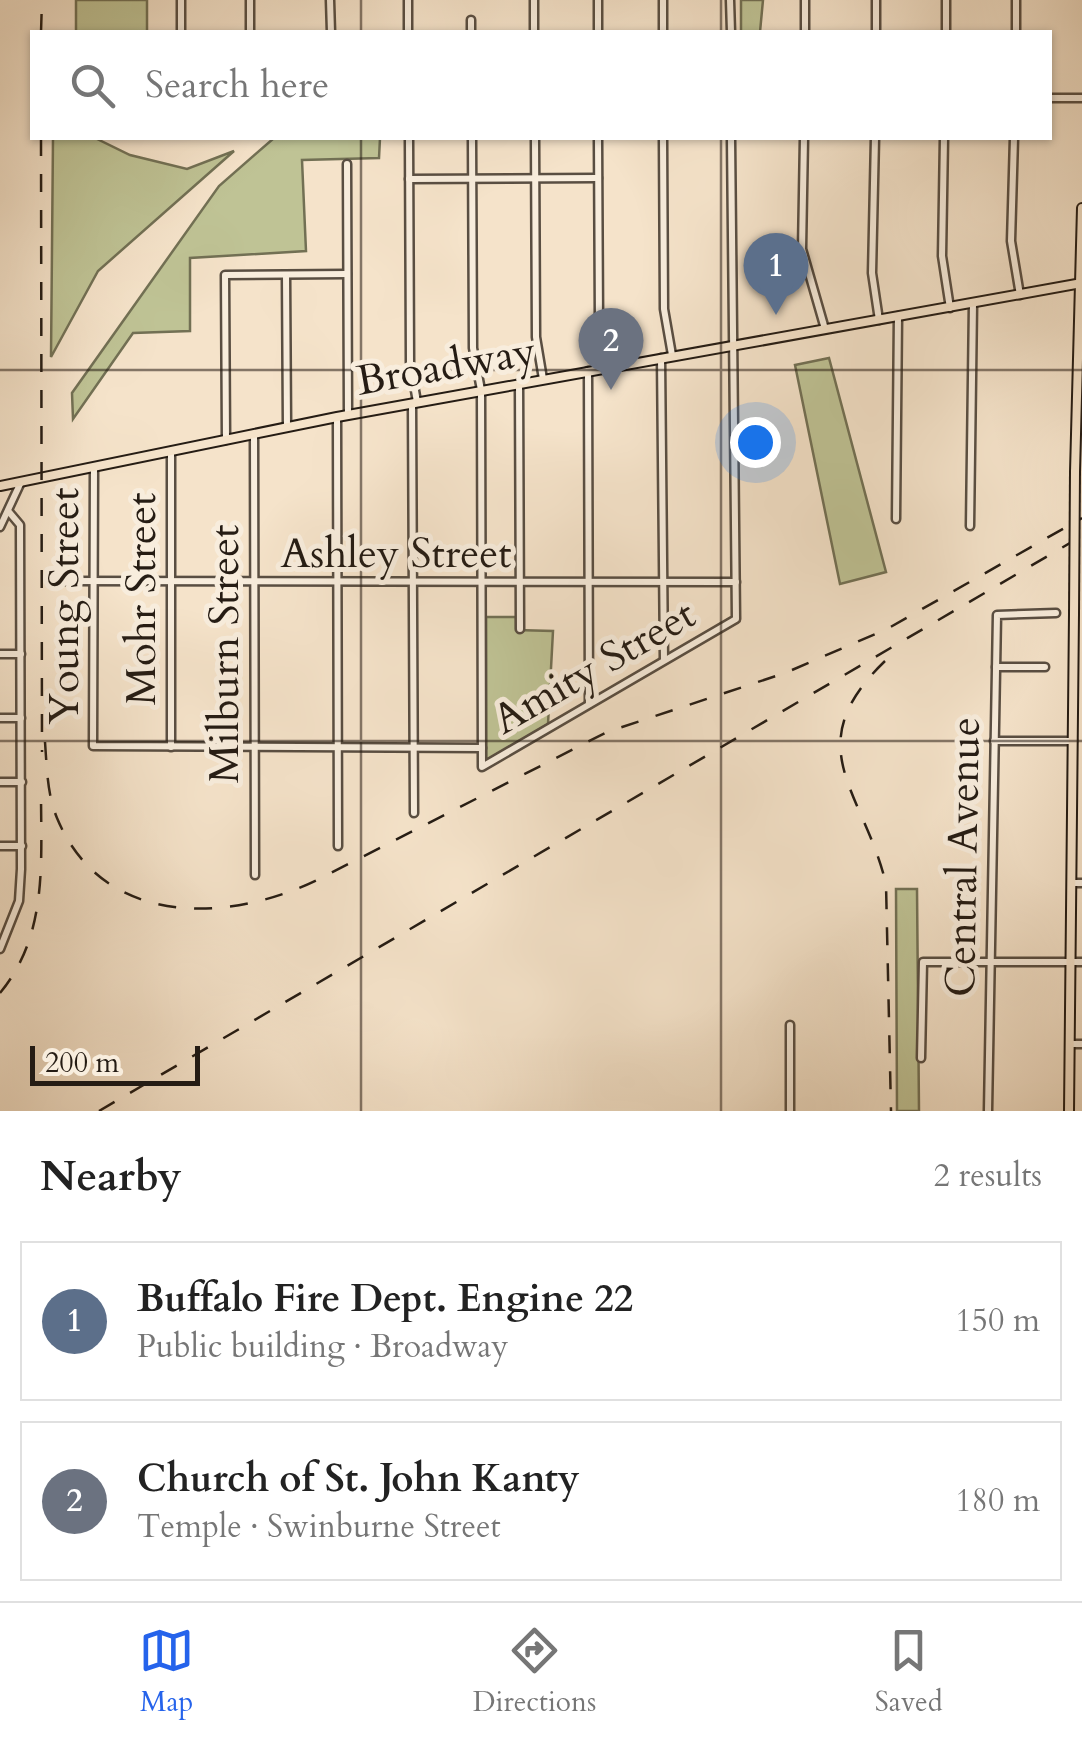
<!DOCTYPE html>
<html lang="en">
<head>
<meta charset="utf-8">
<style>
  body { margin:0; font-family:Cardo,serif; background:#f2f2f2; color:#222 }
  .scale { position:absolute; left:30px; bottom:25px; width:170px; box-sizing:border-box; padding-left:10px; border:5px solid #251c14; border-top:0; font-size:28px; line-height:35px; white-space:nowrap; color:#251c14; -webkit-text-stroke:8px #f8eddd; paint-order:stroke }
  .you { position:absolute; left:755px; top:442px; width:35px; height:35px; margin:-25px; border:8px solid #fff; border-radius:50%; background:#1a73e8; box-shadow:0 0 0 15px #1a73e833 }
  .badge { display:grid; place-items:center; width:65px; height:65px; border-radius:50%; background:#2563eb; color:#fff; font-size:32px; font-weight:700 }
  .pin { position:absolute; translate:-50% -82px; filter:drop-shadow(0 2px 5px #0008) }
  .pin::after { content:''; position:absolute; top:52px; width:35px; height:30px; background:inherit; clip-path:polygon(0 0,100% 0,50% 100%) }
  .list { margin:0; padding:0; list-style:none }
  h2 { display:flex; justify-content:space-between; align-items:center; height:130px; margin:0; padding:0 40px; font-size:42px }
  h2 small { font-size:32px; font-weight:400; color:#767676 }
  .list li { display:grid; grid-template-columns:65px 1fr auto; gap:30px; align-items:center; box-sizing:border-box; height:160px; margin:0 20px 20px; padding:0 20px; border:2px solid #e0e0e0; border-radius:0px }
  .list b { display:block; font-size:38px; white-space:nowrap }
  .list p { margin:0; font-size:32px; white-space:nowrap; color:#767676 }
  .list em { font-size:32px; font-style:normal; color:#767676 }
  .icon { flex:none; width:55px; height:55px; fill:none; stroke:currentColor; stroke-width:2; stroke-linecap:round; stroke-linejoin:round }
  .map { position:relative; flex:none; width:1082px; height:1111px; overflow:hidden }
  .search { position:absolute; background:#fff; box-shadow:0 2px 8px #0004; left:30px; right:30px; top:30px; height:110px; display:flex; align-items:center; gap:25px; box-sizing:border-box; padding:0 35px; border-radius:0px; color:#767676; font-size:38px }
  .sheet { height:490px; background:#fff }
  nav { display:flex; justify-content:space-around; align-items:center; box-sizing:border-box; height:140px; border-top:2px solid #e0e0e0; background:#fff; font-size:28px; color:#767676 }
  nav a { display:grid; justify-items:center; gap:5px }
  nav .on { color:#2563eb }
  .map>svg:first-child { display:block }
  .green { fill:#bfc395; stroke:#727054; stroke-width:2.5 }
  .lines { fill:none; stroke-linecap:round; stroke-linejoin:round }
  .minor-casing { stroke:#594e42; stroke-width:11 }
  .major-casing { stroke:#251c14; stroke-width:12 }
  .minor { stroke:#f8eddd; stroke-width:6 }
  .major { stroke:#f5e3ca; stroke-width:8 }
  .rail { stroke:#251c14; stroke-width:2.5; stroke-dasharray:18 18; stroke-linecap:butt }
  .major-bridge-casing { stroke:#251c14; stroke-width:12; stroke-linecap:butt }
  .major-bridge { stroke:#f5e3ca; stroke-width:8 }
  .grid { fill:none; stroke:#251c14; stroke-width:2.5; stroke-opacity:0.55 }
  .labels { text-anchor:middle; dominant-baseline:central; stroke-width:10; stroke-linejoin:round; paint-order:stroke }
  .street-label { font-size:42px; fill:#251c14; stroke:#f8eddd }
</style>
</head>
<body>
<div class="map">
<svg width="1082" height="1111" viewBox="0 0 1082 1111">
  <rect width="100%" height="100%" fill="#f5e3ca"/>
  <filter id="stains"><feTurbulence type="fractalNoise" baseFrequency=".002" numOctaves="4"/><feColorMatrix values="0 0 0 0 .2 0 0 0 0 .09 0 0 0 0 .02 0 0 0 .5 -.17"/></filter>
  <radialGradient id="worn" r=".72"><stop offset=".6" stop-color="#630" stop-opacity="0"/><stop offset="1" stop-color="#630" stop-opacity=".3"/></radialGradient>
  <g class="green">
    <rect x="76" y="0" width="71" height="32"/>
    <path d="M741 0H763L760 32H741Z"/>
    <path d="M53 138H95L130 155 187 169 234 151 98 271 51 357Z"/>
    <path d="M274 138H380L379 158 302 160 306 251 190 258V331L133 333 73 419 72 393 219 186Z"/>
    <path d="M829 358 886 572 840 584 795 365Z"/>
    <path d="M486 617H516V630L553 631 548 724 486 762Z"/>
    <path d="M896 889H917L919 1111H897Z"/>
  </g>
  <g class="lines">
    <g class="minor-casing">
      <g id="minor">
        <path d="M181 0V32"/>
        <path d="M250 0V32"/>
        <path d="M330 0 331 32"/>
        <path d="M408 0V32"/>
        <path d="M534 0V32"/>
        <path d="M598 0V32"/>
        <path d="M663 0V32"/>
        <path d="M730 0 731 32"/>
        <path d="M471 20V32"/>
        <path d="M805 32V0"/>
        <path d="M876 32V0"/>
        <path d="M946 32V0"/>
        <path d="M1016 32V0"/>
        <path d="M1050 98H1082"/>
        <path d="M409 138 410 362 417 402"/>
        <path d="M472 138 473 348 481 390 482 767 736 619 731 138"/>
        <path d="M535 138 536 337 543 379"/>
        <path d="M598 138 599 324 606 367"/>
        <path d="M663 138 664 309 672 355"/>
        <path d="M804 138 802 249 825 329"/>
        <path d="M875 138 872 273 879 320"/>
        <path d="M944 138 942 256 950 308"/>
        <path d="M1014 138 1011 241 1020 295"/>
        <path d="M347 164 348 415"/>
        <path d="M409 179 598 178"/>
        <path d="M286 275 287 427"/>
        <path d="M661 358 664 660"/>
        <path d="M588 371 589 704"/>
        <path d="M519 383 520 629"/>
        <path d="M412 403 414 813"/>
        <path d="M337 417 338 846"/>
        <path d="M254 434 255 875"/>
        <path d="M226 440 225 275 347 274"/>
        <path d="M171 451V747"/>
        <path d="M94 467 93 746 482 748"/>
        <path d="M896 519 898 316"/>
        <path d="M970 526 973 304"/>
        <path d="M0 527 21 482"/>
        <path d="M55 581 736 582"/>
        <path d="M0 654H21"/>
        <path d="M996 667H1045"/>
        <path d="M0 718H21"/>
        <path d="M994 741H1073"/>
        <path d="M0 782H22"/>
        <path d="M0 846H22"/>
        <path d="M1072 883H1082"/>
        <path d="M0 949 19 901 21 869 20 525 9 512"/>
        <path d="M1070 1044H1082"/>
        <path d="M921 1058 923 962H1082"/>
        <path d="M790 1111V1025"/>
        <path d="M988 1111 997 615 1056 613"/>
      </g>
    </g>
    <g class="major-casing">
      <g id="major">
        <path d="M1075 472 1082 208"/>
        <path d="M0 486 337 417 1082 283"/>
        <path d="M1069 1111 1074 614"/>
      </g>
    </g>
    <use href="#minor" class="minor"/>
    <use href="#major" class="major"/>
    <g class="rail">
      <path d="M41 32 42 0"/>
      <path d="M41 138 42 752"/>
      <path d="M885 661C796 747 864 791 886 884L891 1111"/>
      <path d="M45 742C47 768 47 794 57 818 102 927 226 924 317 880L607 732 785 673 887 629 1082 518"/>
      <path d="M0 993C48 935 41 863 41 792"/>
      <path d="M99 1111 1082 536"/>
    </g>
    <g class="major-bridge-casing">
      <path id="major-bridge" d="M1074 614 1075 472"/>
    </g>
    <use href="#major-bridge" class="major-bridge"/>
  </g>
  <path class="grid" d="M361 0V32M721 0V32M361 138V1111M721 138V1111M0 370H1082M0 741H1082"/>
  <g class="labels">
    <g class="street-label">
      <text transform="translate(446 366) rotate(-10)">Broadway</text>
      <text x="396" y="553">Ashley Street</text>
      <text transform="translate(141 599) rotate(-90)">Mohr Street</text>
      <text transform="translate(64 606) rotate(-90)">Young Street</text>
      <text transform="translate(224 654) rotate(-90)">Milburn Street</text>
      <text transform="translate(594 667) rotate(-30)">Amity Street</text>
      <text transform="translate(963 857) rotate(-89)">Central Avenue</text>
    </g>
  </g>
  <rect width="100%" height="100%" filter="url(#stains)"/>
  <rect width="100%" height="100%" fill="url(#worn)"/>
</svg>
<div class="scale">200 m</div>
<div class="you"></div>
<div class="pin badge" style="left:776px;top:315px;background:#5c6f8a">1</div>
<div class="pin badge" style="left:611px;top:390px;background:#6b7280">2</div>
<div class="search"><svg class="icon" aria-label="search" viewBox="0 0 24 24"><circle cx="10" cy="10" r="6"/><path d="M15 15l6 6"/></svg>Search here</div>
</div>
<section class="sheet">
<h2>Nearby<small>2 results</small></h2>
<ul class="list">
<li><span class="badge" style="background:#5c6f8a">1</span><div><b>Buffalo Fire Dept. Engine 22</b><p>Public building · Broadway</p></div><em>150 m</em></li>
<li><span class="badge" style="background:#6b7280">2</span><div><b>Church of St. John Kanty</b><p>Temple · Swinburne Street</p></div><em>180 m</em></li>
</ul>
</section>
<nav>
<a class="on"><svg class="icon" aria-label="map" viewBox="0 0 24 24"><path d="M3 6l6-2 6 2 6-2v14l-6 2-6-2-6 2zM9 4v14M15 6v14"/></svg>Map</a>
<a><svg class="icon" aria-label="directions" viewBox="0 0 24 24"><path d="M12 3l9 9-9 9-9-9zM9 14v-3h6M13 9l2 2-2 2"/></svg>Directions</a>
<a><svg class="icon" aria-label="saved" viewBox="0 0 24 24"><path d="M7 4h10v16l-5-4-5 4z"/></svg>Saved</a>
</nav>
</body>
</html>
